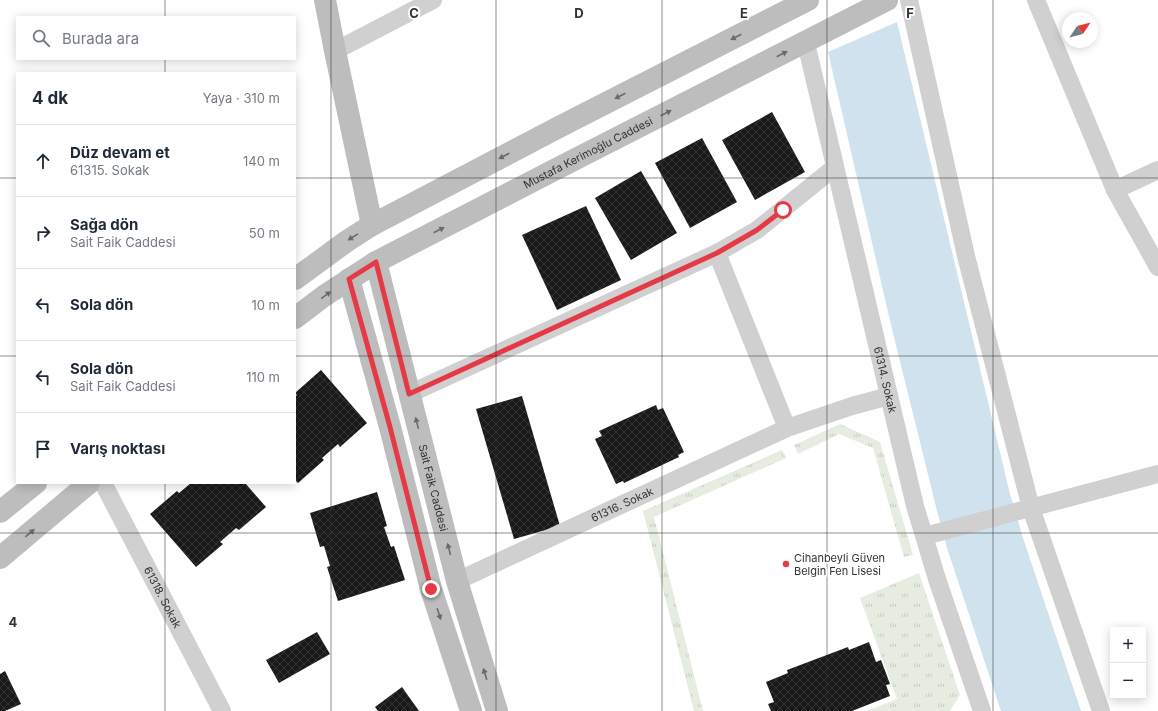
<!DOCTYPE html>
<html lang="tr">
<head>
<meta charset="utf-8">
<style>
  body { margin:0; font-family:Inter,sans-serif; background:#f6f6f7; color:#1f2937 }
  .controls { position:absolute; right:12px; bottom:12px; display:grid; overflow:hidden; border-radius:0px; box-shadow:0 2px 10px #0003 }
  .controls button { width:36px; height:36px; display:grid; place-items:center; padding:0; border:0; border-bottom:1px solid #e0e1e3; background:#fff; color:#1f2937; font:20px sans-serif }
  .compass { position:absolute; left:1062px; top:12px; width:36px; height:36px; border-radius:50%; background:#fff; box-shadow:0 2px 10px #0003; rotate:55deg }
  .stop { position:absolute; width:12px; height:12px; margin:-9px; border:3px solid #e63946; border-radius:50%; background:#fff }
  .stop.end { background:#e63946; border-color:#fff; box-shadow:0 1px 4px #0008 }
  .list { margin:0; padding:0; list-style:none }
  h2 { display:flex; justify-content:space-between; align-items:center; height:52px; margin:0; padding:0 16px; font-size:17px }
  h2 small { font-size:13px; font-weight:400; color:#747a83 }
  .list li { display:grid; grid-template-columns:26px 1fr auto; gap:12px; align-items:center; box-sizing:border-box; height:72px; padding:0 16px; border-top:1px solid #e0e1e3 }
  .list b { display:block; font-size:15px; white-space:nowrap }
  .list p { margin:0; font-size:13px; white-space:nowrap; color:#747a83 }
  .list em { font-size:13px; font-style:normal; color:#747a83 }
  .icon { flex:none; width:22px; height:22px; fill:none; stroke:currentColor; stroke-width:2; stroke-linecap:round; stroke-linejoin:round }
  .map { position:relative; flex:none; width:1158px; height:711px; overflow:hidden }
  .search { position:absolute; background:#fff; box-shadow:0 2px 10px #0003; left:16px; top:16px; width:280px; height:44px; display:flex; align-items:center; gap:10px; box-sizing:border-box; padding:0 14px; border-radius:0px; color:#747a83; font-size:15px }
  .panel { position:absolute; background:#fff; box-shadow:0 2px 10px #0003; left:16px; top:72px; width:280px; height:412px; border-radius:0px }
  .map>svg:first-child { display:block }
  .grass { fill:url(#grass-tufts) }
  .water { fill:#cfe2ee }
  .building { fill:url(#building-cross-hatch) }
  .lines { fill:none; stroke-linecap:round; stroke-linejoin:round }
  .street { stroke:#d0d0d0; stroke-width:18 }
  .secondary { stroke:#bdbdbd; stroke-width:22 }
  .oneway { fill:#6a6a6a }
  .route { stroke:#e63946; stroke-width:5 }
  .grid { fill:none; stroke:#333; stroke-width:1; stroke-opacity:0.55 }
  .poi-dot { fill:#e63946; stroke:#fff; stroke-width:1.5 }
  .labels { text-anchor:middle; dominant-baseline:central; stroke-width:4; stroke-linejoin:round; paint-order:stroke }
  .street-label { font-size:11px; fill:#333; stroke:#fff }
  .poi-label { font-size:11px; fill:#333; stroke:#fff; text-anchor:start }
  .grid-label { font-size:13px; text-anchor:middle; font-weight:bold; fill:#333; stroke:#fff; stroke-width:4; stroke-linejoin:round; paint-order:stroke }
</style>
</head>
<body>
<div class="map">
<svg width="1158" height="711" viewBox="0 0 1158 711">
  <defs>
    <pattern id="grass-tufts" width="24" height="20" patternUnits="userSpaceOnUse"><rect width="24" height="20" fill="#e6ecdf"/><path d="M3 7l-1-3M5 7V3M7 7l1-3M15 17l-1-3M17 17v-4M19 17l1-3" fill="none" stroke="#c6cbc0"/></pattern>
    <pattern id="building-cross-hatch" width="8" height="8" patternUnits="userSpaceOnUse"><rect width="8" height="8" fill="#1a1a1a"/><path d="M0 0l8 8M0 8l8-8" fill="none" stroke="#333"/></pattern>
  </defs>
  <rect width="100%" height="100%" fill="#fff"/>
  <g class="grass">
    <path d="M840 424 880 442 913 555 904 557 873 448 839 434 798 454 794 445Z"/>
    <path d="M782 450 786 458 654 517 703 711H694L643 511Z"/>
    <path d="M919 573 960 695 950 711H866L897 699 860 598Z"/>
  </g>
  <path class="water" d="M897 22 1010 494 1023 538 1081 711H1001L947 548 937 511 891 325 828 52Z"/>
  <g class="building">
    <path d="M772 112 805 172 755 200 722 140Z"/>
    <path d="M702 138 737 202 690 228 655 163Z"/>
    <path d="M641 171 677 233 631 260 595 198Z"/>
    <path d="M586 206 621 280 557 310 522 235Z"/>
    <path d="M321 370 367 423 340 447 338 444 322 458 324 460 298 483 295 480V397L297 395 295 393Z"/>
    <path d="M522 396 560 526 514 539 476 409Z"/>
    <path d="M656 405 658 410 663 408 684 452 678 455 679 457 624 483 623 481 616 484 595 439 602 436 599 431Z"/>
    <path d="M191 483H245L266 507 239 530 236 528 220 542 223 544 196 567 150 514 177 491 179 493Z"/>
    <path d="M377 492 387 526 384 527 391 547 394 546 405 580 338 601 327 567 330 566 324 546 320 547 310 513Z"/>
    <path d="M317 632 330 654 279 683 266 660Z"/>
    <path d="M869 642 876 662 881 660 890 684 886 685 890 696 852 711H771L768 704 774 702 766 682 788 673 787 670 848 647 849 650Z"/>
    <path d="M5 671 21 704 5 711H0V674Z"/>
    <path d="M402 687 419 711H378L375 707Z"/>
  </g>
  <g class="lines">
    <g class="street">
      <path d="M909 0 966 256 1031 508 1101 711"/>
      <path d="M1036 0 1115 190 1158 267"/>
      <path id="s1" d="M806 43 915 506 937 579 982 711"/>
      <path d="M335 51 433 0"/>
      <path d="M1115 190 1158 170"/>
      <path d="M717 253 787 428"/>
      <path d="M409 394 717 253 757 230 835 167"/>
      <path id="s2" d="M103 483 222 711"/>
      <path d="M925 536 1158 474"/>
      <path id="s3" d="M457 581 787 428 852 406 889 396"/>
    </g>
    <g class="secondary">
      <path d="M325 0 335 51 372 225"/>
      <path id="s4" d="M376 262 457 581 497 711"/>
      <path d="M295 279 347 241 372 225 561 126 808 0"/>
      <path d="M349 279 390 427 431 589 471 711"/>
      <path id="s5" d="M295 318 324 296 376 262 562 166 887 0"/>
      <path d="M0 512 36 483"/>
      <path d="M0 558 89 483"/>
    </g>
  </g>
  <defs><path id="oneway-solid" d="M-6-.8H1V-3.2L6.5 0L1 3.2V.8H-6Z"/></defs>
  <g class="oneway">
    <use href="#oneway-solid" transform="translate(736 37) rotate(153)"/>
    <use href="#oneway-solid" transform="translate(782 54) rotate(-27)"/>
    <use href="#oneway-solid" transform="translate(620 96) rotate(153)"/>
    <use href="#oneway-solid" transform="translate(666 113) rotate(-27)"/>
    <use href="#oneway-solid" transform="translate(504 156) rotate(152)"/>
    <use href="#oneway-solid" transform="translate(439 230) rotate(-27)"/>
    <use href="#oneway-solid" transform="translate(353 237) rotate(148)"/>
    <use href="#oneway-solid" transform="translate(326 295) rotate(-36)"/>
    <use href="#oneway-solid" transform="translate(417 423) rotate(-104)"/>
    <use href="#oneway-solid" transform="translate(30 533) rotate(-40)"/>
    <use href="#oneway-solid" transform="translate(449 549) rotate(-104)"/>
    <use href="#oneway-solid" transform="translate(439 614) rotate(72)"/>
    <use href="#oneway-solid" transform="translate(485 674) rotate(-107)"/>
  </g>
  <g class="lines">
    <path class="route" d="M431 589 390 427 349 279 376 262 409 394 717 253 757 230 783 210"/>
  </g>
  <path class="grid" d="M165 0V17M331 0V711M496 0V711M662 0V711M827 0V711M993 0V711M165 59V73M0 178H17M295 178H1158M0 356H17M295 356H1158M165 483V711M0 533H1158"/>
  <circle class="poi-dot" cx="786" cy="564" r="4"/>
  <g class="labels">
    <g class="street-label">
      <text stroke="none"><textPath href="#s5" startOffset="337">Mustafa Kerimoğlu Caddesi</textPath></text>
      <text stroke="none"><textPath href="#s1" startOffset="346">61314. Sokak</textPath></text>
      <text stroke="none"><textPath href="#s4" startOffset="233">Sait Faik Caddesi</textPath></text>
      <text stroke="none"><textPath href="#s3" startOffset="182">61316. Sokak</textPath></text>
      <text stroke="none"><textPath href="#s2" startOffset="129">61318. Sokak</textPath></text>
    </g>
    <g class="poi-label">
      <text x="794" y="558">Cihanbeyli Güven<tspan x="794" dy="13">Belgin Fen Lisesi</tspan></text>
    </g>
  </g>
  <g class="grid-label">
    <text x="414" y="18">C</text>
    <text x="579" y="18">D</text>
    <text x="744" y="18">E</text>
    <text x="910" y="18">F</text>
    <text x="13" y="627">4</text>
  </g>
</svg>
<div class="controls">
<button>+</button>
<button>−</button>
</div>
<svg class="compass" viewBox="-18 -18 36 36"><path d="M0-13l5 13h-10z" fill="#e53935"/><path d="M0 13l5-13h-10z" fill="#747a83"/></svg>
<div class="stop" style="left:783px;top:210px"></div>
<div class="stop end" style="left:431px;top:589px"></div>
<div class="search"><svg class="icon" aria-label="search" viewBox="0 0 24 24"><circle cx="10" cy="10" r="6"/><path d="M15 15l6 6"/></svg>Burada ara</div>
<section class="panel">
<h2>4 dk<small>Yaya · 310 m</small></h2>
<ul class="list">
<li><svg class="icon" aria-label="ahead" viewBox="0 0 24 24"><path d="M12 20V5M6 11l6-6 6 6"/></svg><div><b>Düz devam et</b><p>61315. Sokak</p></div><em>140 m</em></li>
<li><svg class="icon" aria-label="right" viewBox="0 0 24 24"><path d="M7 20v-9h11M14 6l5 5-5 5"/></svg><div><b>Sağa dön</b><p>Sait Faik Caddesi</p></div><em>50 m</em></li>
<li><svg class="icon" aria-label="left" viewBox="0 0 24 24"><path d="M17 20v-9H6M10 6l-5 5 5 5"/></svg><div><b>Sola dön</b></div><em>10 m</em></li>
<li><svg class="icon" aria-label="left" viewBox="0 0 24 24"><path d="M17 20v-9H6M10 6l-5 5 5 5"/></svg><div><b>Sola dön</b><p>Sait Faik Caddesi</p></div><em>110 m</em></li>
<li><svg class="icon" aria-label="arrive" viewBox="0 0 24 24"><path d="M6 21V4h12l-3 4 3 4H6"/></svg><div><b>Varış noktası</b></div></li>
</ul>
</section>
</div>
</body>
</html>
